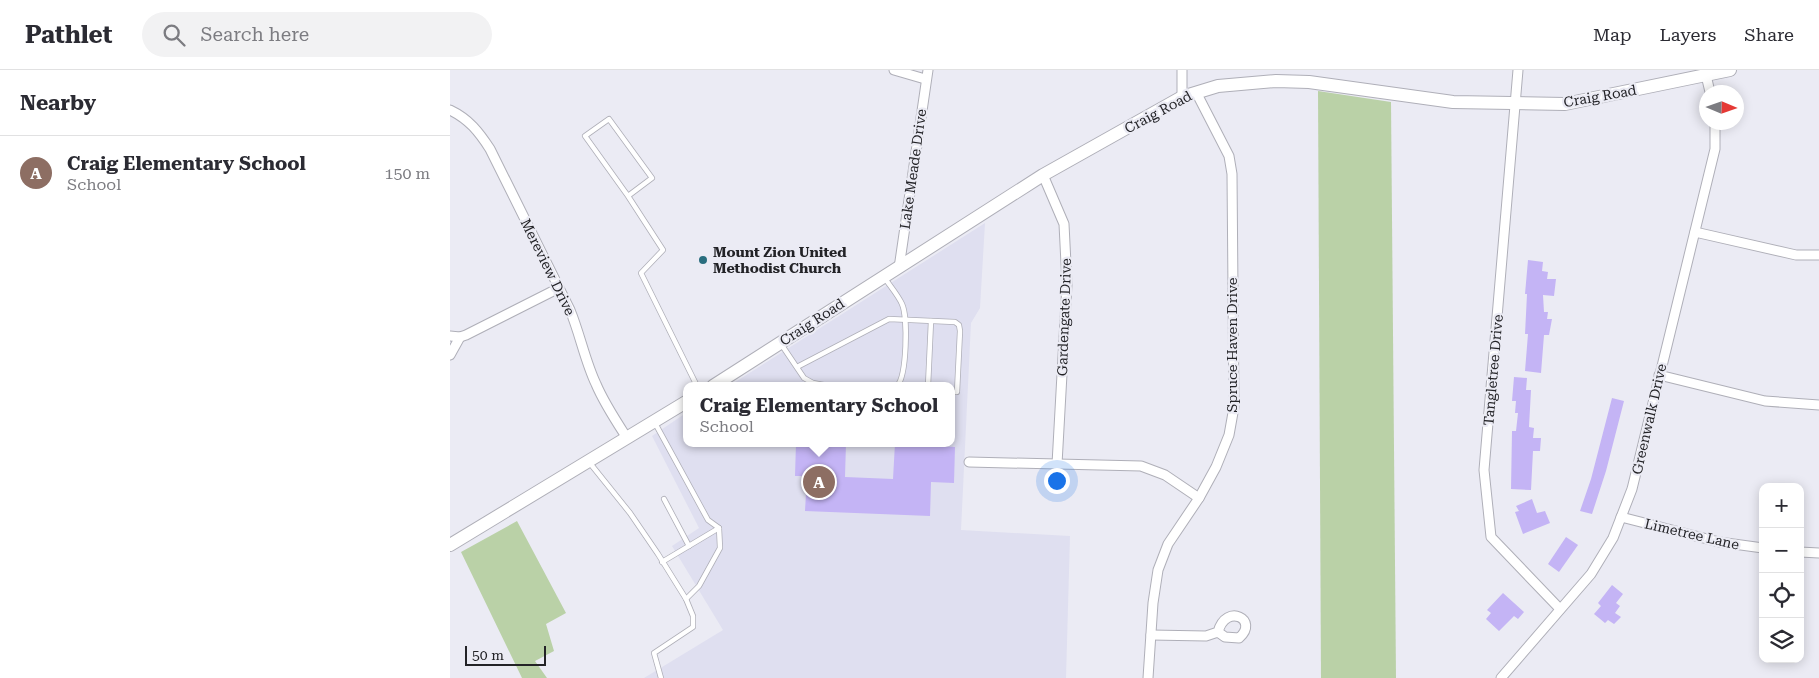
<!DOCTYPE html>
<html lang="en">
<head>
<meta charset="utf-8">
<style>
  body { margin:0; font-family:"Roboto Serif",serif; background:#f2f2f3; color:#2b2b33 }
  .controls { position:absolute; right:15px; bottom:15px; display:grid; overflow:hidden; border-radius:10px; box-shadow:0 2px 12px #0003 }
  .controls button { width:45px; height:45px; display:grid; place-items:center; padding:0; border:0; border-bottom:1px solid #e1e1e2; background:#fff; color:#2b2b33; font:25px sans-serif }
  .compass { position:absolute; left:1249px; top:15px; width:45px; height:45px; border-radius:50%; background:#fff; box-shadow:0 2px 12px #0003; rotate:92deg }
  .scale { position:absolute; left:15px; bottom:12px; width:81px; box-sizing:border-box; padding-left:5px; border:2px solid #232327; border-top:0; font-size:14px; line-height:18px; white-space:nowrap; color:#232327; -webkit-text-stroke:4px #ebebf4; paint-order:stroke }
  .you { position:absolute; left:606px; top:410px; width:18px; height:18px; margin:-12px; border:4px solid #fff; border-radius:50%; background:#1a73e8; box-shadow:0 0 0 8px #1a73e833 }
  .badge { display:grid; place-items:center; width:32px; height:32px; border-radius:50%; background:#0f766e; color:#fff; font-size:16px; font-weight:700 }
  .pin { position:absolute; translate:-50% -50%; border:2px solid #fff; box-shadow:0 1px 5px #0006 }
  .popup { position:absolute; left:233px; top:312px; width:272px; height:65px; box-sizing:border-box; display:grid; place-content:center; border-radius:10px; background:#fff; filter:drop-shadow(0 1px 4px #0005); font-size:16px; white-space:nowrap; color:#7c7c81 }
  .popup b { font-size:19px; color:#2b2b33 }
  .popup::after { content:''; position:absolute; left:50%; top:100%; margin-left:-10px; border:10px solid transparent; border-top-color:#fff }
  .list { margin:0; padding:0; list-style:none }
  h2 { display:flex; justify-content:space-between; align-items:center; height:65px; margin:0; padding:0 20px; font-size:21px }
  h2 small { font-size:16px; font-weight:400; color:#7c7c81 }
  .list li { display:grid; grid-template-columns:32px 1fr auto; gap:15px; align-items:center; box-sizing:border-box; height:75px; padding:0 20px; border-top:1px solid #e1e1e2 }
  .list b { display:block; font-size:19px; white-space:nowrap }
  .list p { margin:0; font-size:16px; white-space:nowrap; color:#7c7c81 }
  .list em { font-size:16px; font-style:normal; color:#7c7c81 }
  .icon { flex:none; width:28px; height:28px; fill:none; stroke:currentColor; stroke-width:2; stroke-linecap:round; stroke-linejoin:round }
  .map { position:relative; flex:none; width:1369px; height:608px; overflow:hidden }
  header { display:flex; align-items:center; gap:30px; box-sizing:border-box; height:70px; padding:0 25px; background:#fff; border-bottom:1px solid #e1e1e2 }
  header strong { font-size:24px }
  nav { display:flex; gap:28px; margin-inline-start:auto; font-size:18px }
  .search { width:350px; height:45px; background:#f2f2f3; display:flex; align-items:center; gap:12px; box-sizing:border-box; padding:0 18px; border-radius:28px; color:#7c7c81; font-size:19px }
  main { display:flex }
  aside { flex:1; background:#fff }
  .map>svg:first-child { display:block }
  .built { fill:#dfdff0 }
  .green { fill:#bad1a7 }
  .building { fill:#c4b4f5 }
  .lines { fill:none; stroke-linecap:round; stroke-linejoin:round }
  .service-casing { stroke:#afafb8; stroke-width:6 }
  .minor-casing { stroke:#afafb8; stroke-width:11 }
  .secondary-casing { stroke:#afafb8; stroke-width:14 }
  .service { stroke:#fff; stroke-width:4.5 }
  .minor { stroke:#fff; stroke-width:9 }
  .secondary { stroke:#fff; stroke-width:12 }
  .poi-dot { fill:#296d7e; stroke:#ebebf4; stroke-width:2 }
  .labels { text-anchor:middle; dominant-baseline:central; stroke-width:4.5; stroke-linejoin:round; paint-order:stroke }
  .street-label { font-size:14px; fill:#232327; stroke:#ebebf4 }
  .poi-label { font-size:14px; font-weight:bold; fill:#232327; stroke:#ebebf4; text-anchor:start }
</style>
</head>
<body>
<header>
<strong>Pathlet</strong>
<div class="search"><svg class="icon" aria-label="search" viewBox="0 0 24 24"><circle cx="10" cy="10" r="6"/><path d="M15 15l6 6"/></svg>Search here</div>
<nav><a>Map</a><a>Layers</a><a>Share</a></nav>
</header>
<main>
<aside>
<h2>Nearby<small></small></h2>
<ul class="list">
<li><span class="badge" style="background:#8d6e63">A</span><div><b>Craig Elementary School</b><p>School</p></div><em>150 m</em></li>
</ul>
</aside>
<div class="map">
<svg width="1369" height="608" viewBox="0 0 1369 608">
  <rect width="100%" height="100%" fill="#ebebf4"/>
  <path class="built" d="M535 153 530 238 521 253 511 460 620 466 616 608H194L273 560 222 476 249 458 202 366 236 343V373H502V316H279Z"/>
  <g class="green">
    <path d="M868 21 941 32 946 608H871Z"/>
    <path d="M67 451 116 543 96 554 104 581 85 591 97 608H72L11 482Z"/>
  </g>
  <g class="building">
    <path d="M1078 190 1093 192 1092 201 1098 202 1097 209H1106L1104 226 1093 225 1094 242H1098L1097 249H1102L1099 265H1094L1091 303 1075 301 1078 264H1075L1077 224H1075Z"/>
    <path d="M1064 307 1077 308 1076 320H1081L1079 357 1084 358 1083 368H1091L1090 381H1083L1081 420 1061 419 1062 361H1066L1068 343H1065L1066 331H1062Z"/>
    <path d="M1162 328 1174 331 1156 401 1142 444 1130 441 1141 409Z"/>
    <path d="M346 373H396L395 407 443 409 445 373H484V376L505 377 504 413 481 412 480 446 355 441 357 406H345Z"/>
    <path d="M1082 429 1087 443 1095 441 1100 453 1073 464 1065 442 1069 441 1066 436Z"/>
    <path d="M1116 467 1128 475 1109 502 1098 494Z"/>
    <path d="M1162 515 1173 524 1166 533 1170 536 1165 543 1171 547 1164 554 1158 550 1155 553 1144 544 1151 536 1148 533Z"/>
    <path d="M1053 523 1074 542 1068 549 1064 546 1049 561 1036 549 1041 543 1037 540Z"/>
  </g>
  <g class="lines">
    <g class="service-casing">
      <g id="service">
        <path d="M178 126 202 108 159 49 135 66 178 126 213 180 191 203 247 316"/>
        <path d="M434 207C440 216 448 225 452 234 458 247 457 306 447 316"/>
        <path d="M331 274 354 308 363 313 379 316"/>
        <path d="M347 297 439 249 505 252 509 255 510 261 507 322H502"/>
        <path d="M478 316 481 251"/>
        <path d="M205 353 258 450 269 458 270 478 249 516 236 529"/>
        <path d="M139 392 180 443 208 484 236 529 243 546V557L204 583 211 608"/>
        <path d="M214 429 239 476"/>
        <path d="M212 492 269 458"/>
      </g>
    </g>
    <g class="minor-casing">
      <g id="minor">
        <path d="M444 0 475 9"/>
        <path d="M732 0V27"/>
        <path d="M1068 0 1034 400 1041 467 1110 539"/>
        <path d="M1255 1 1260 22"/>
        <path d="M0 40C19 49 29 62 40 79L120 240C130 264 135 291 146 314 154 333 166 351 177 368"/>
        <path d="M593 105 614 154 617 214 607 394"/>
        <path d="M1245 162 1346 185H1369"/>
        <path d="M449 198 478 0"/>
        <path d="M0 266 10 267 16 265 109 218"/>
        <path d="M0 285 10 267"/>
        <path d="M1209 305 1315 331 1369 335"/>
        <path d="M519 392 691 396 715 405 749 428"/>
        <path d="M1171 447 1269 472 1313 478"/>
        <path d="M1350 482 1369 483"/>
        <path d="M701 565 756 566 768 562C776 532 810 550 789 568L775 567 768 562"/>
        <path d="M698 608 703 533 708 500 718 474 749 428 766 397 779 365 784 337 782 104 779 86 746 22"/>
        <path d="M1051 608 1141 504 1163 468 1182 419 1265 79V52"/>
      </g>
    </g>
    <g class="secondary-casing">
      <g id="secondary">
        <path d="M263 316 593 105 732 27 768 16 826 11 859 12 1003 32 1115 34 1280 0"/>
        <path d="M0 475 236 332"/>
      </g>
    </g>
    <use href="#service" class="service"/>
    <use href="#minor" class="minor"/>
    <use href="#secondary" class="secondary"/>
  </g>
  <circle class="poi-dot" cx="253" cy="190" r="5"/>
  <g class="labels">
    <g class="street-label">
      <text transform="translate(1150 26) rotate(-10)">Craig Road</text>
      <text transform="translate(708 42) rotate(-28)">Craig Road</text>
      <text transform="translate(463 99) rotate(-82)">Lake Meade Drive</text>
      <text transform="translate(98 197) rotate(64)">Mereview Drive</text>
      <text transform="translate(614 247) rotate(-88)">Gardengate Drive</text>
      <text transform="translate(362 252) rotate(-33)">Craig Road</text>
      <text transform="translate(782 275) rotate(-90)">Spruce Haven Drive</text>
      <text transform="translate(1043 300) rotate(-85)">Tangletree Drive</text>
      <text transform="translate(1199 349) rotate(-77)">Greenwalk Drive</text>
      <text transform="translate(1242 464) rotate(13)">Limetree Lane</text>
    </g>
    <g class="poi-label">
      <text x="263" y="182">Mount Zion United<tspan x="263" dy="16">Methodist Church</tspan></text>
    </g>
  </g>
</svg>
<div class="controls">
<button>+</button>
<button>−</button>
<button><svg class="icon" aria-label="locate" viewBox="0 0 24 24"><circle cx="12" cy="12" r="6"/><path d="M12 2v4M12 18v4M2 12h4M18 12h4"/></svg></button>
<button><svg class="icon" aria-label="layers" viewBox="0 0 24 24"><path d="M12 4l9 5-9 5-9-5zM3 14l9 5 9-5"/></svg></button>
</div>
<svg class="compass" viewBox="-18 -18 36 36"><path d="M0-13l5 13h-10z" fill="#e53935"/><path d="M0 13l5-13h-10z" fill="#7c7c81"/></svg>
<div class="scale">50 m</div>
<div class="you"></div>
<div class="pin badge" style="left:369px;top:412px;background:#8d6e63">A</div>
<div class="popup"><b>Craig Elementary School</b>School</div>
</div>
</main>
</body>
</html>
